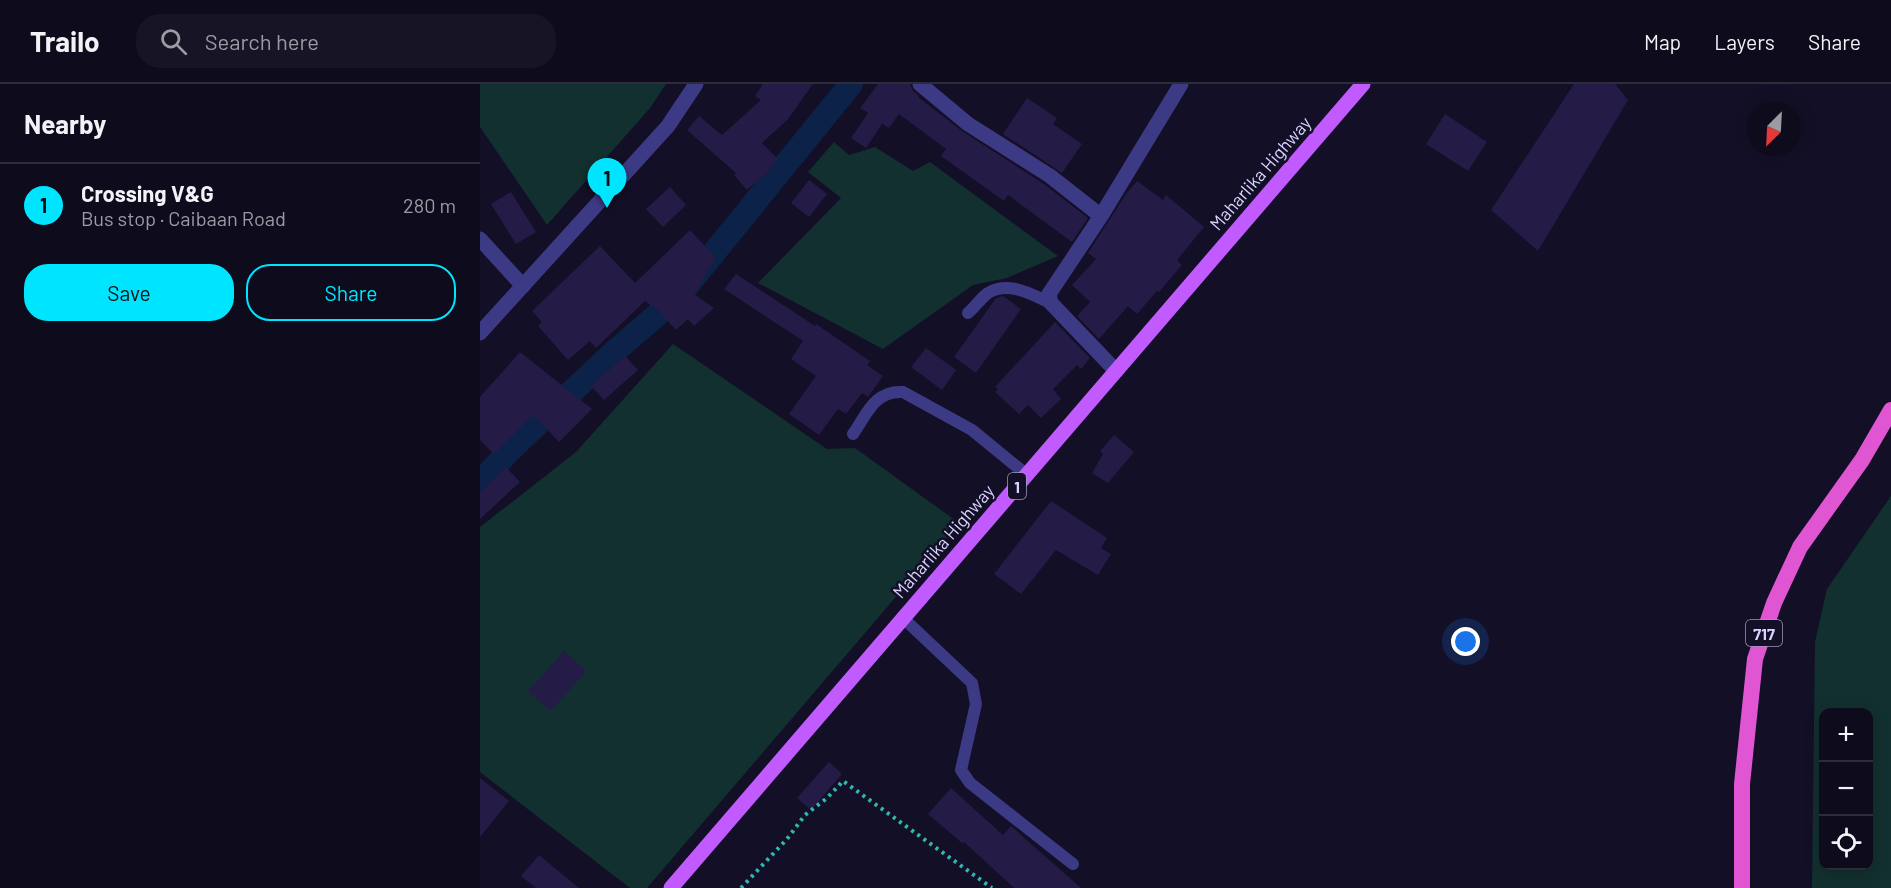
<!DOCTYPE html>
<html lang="en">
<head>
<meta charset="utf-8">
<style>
  body { margin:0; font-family:Barlow,sans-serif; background:#171425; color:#f1f3f6 }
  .controls { position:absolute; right:18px; bottom:18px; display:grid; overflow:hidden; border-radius:12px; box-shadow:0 3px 15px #0003 }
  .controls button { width:54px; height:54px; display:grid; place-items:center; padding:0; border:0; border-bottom:2px solid #2e2b3b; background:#0e0b1c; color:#f1f3f6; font:30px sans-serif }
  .compass { position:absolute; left:1267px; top:18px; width:54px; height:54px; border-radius:50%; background:#0e0b1c; box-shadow:0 3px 15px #0003; rotate:204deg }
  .you { position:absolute; left:986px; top:558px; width:21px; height:21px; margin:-15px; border:4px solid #fff; border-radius:50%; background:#1a73e8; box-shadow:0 0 0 9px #1a73e833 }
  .badge { display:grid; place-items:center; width:39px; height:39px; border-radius:50%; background:#00e5ff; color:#111; font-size:20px; font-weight:700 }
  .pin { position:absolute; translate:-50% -50px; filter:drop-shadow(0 2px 3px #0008) }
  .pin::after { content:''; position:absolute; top:32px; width:21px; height:18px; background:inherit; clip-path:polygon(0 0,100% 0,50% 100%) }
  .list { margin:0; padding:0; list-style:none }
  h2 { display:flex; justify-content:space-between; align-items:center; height:78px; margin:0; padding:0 24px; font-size:26px }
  h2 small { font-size:20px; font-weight:400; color:#9b9ba3 }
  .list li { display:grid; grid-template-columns:39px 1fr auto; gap:18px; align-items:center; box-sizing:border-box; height:84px; padding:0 24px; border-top:2px solid #2e2b3b }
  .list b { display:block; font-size:22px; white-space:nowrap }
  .list p { margin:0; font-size:20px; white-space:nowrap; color:#9b9ba3 }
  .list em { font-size:20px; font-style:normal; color:#9b9ba3 }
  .actions { display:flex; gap:12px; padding:18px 24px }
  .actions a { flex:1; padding:14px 0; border:2px solid #00e5ff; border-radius:24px; text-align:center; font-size:21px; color:#00e5ff }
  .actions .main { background:#00e5ff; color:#111 }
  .icon { flex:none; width:33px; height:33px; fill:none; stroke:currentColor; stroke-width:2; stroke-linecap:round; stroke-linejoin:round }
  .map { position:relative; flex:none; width:1411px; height:804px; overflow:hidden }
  header { display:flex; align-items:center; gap:36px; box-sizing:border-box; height:84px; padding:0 30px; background:#0e0b1c; border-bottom:2px solid #2e2b3b }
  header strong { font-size:28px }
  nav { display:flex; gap:33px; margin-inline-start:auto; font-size:21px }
  .search { width:420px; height:54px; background:#171425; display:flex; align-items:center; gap:15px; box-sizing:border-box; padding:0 21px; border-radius:24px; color:#9b9ba3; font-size:22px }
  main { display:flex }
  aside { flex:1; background:#0e0b1c }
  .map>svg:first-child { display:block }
  .green { fill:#12302f; fill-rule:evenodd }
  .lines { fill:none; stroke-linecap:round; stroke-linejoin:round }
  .canal { stroke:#0c2248; stroke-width:24 }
  .building { fill:#241b47 }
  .path { stroke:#2fb8b0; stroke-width:4; stroke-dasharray:3 4.5; stroke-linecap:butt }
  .service { stroke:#3d3a85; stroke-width:12 }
  .minor { stroke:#3d3a85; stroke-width:15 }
  .tertiary { stroke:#3d3a85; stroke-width:15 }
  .primary { stroke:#c25bff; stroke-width:15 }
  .trunk { stroke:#e055d1; stroke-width:16 }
  .labels { text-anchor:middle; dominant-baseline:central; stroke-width:5; stroke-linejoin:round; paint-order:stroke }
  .shield { fill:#130f26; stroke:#9e99be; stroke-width:1.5 }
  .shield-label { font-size:16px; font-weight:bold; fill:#d9d4ff }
  .street-label { font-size:18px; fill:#d9d4ff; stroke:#130f26 }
</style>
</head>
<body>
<header>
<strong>Trailo</strong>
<div class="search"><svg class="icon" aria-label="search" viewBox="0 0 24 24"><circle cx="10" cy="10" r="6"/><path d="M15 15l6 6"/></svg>Search here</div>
<nav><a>Map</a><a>Layers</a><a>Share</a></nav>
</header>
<main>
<aside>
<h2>Nearby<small></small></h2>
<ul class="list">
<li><span class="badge">1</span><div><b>Crossing V&amp;G</b><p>Bus stop · Caibaan Road</p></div><em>280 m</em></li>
</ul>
<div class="actions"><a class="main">Save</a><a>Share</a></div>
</aside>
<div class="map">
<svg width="1411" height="804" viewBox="0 0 1411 804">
  <rect width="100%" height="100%" fill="#130f26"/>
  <g class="green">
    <path d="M0 0H186L170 24 67 141 0 43Z"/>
    <path d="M354 58 369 71 395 63 433 87 450 78 578 172 527 194 493 201 403 265 278 199 361 114 328 88Z"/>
    <path d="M193 260 347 365 375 364 479 439 167 804H150L0 688V443L96 368Z"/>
    <path d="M1411 412V804H1332L1335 558 1347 505ZM1388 628V782H1344V628Z"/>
  </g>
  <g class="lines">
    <path class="canal" d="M0 399 29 367 135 267 198 213 371 0"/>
  </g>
  <g class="building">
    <path d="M283 0H333L308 35 282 59 297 74 289 87 267 106 254 91 256 89 207 46 219 32 242 51 281 16 275 12Z"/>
    <path d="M398 0H430L433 7 439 12 438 13 482 47 564 100 608 134 592 158 528 111 524 117 461 72 466 65 419 30 409 44 402 40 386 64 371 54 388 29 380 24Z"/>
    <path d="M1094 0H1135L1148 16 1058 167 1011 126Z"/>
    <path d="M547 14 577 34 573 40 602 60 582 89 523 50Z"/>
    <path d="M965 30 1007 58 988 87 946 60Z"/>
    <path d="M329 96 347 110 329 133 311 119Z"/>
    <path d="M657 97 683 116 686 111 724 143 697 176 702 181 679 208 677 207 657 230 648 222 619 255 597 232 610 218 592 201 616 175 608 169 646 110Z"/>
    <path d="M190 103 206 121 183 143 166 125Z"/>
    <path d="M31 108 56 148 36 160 11 120Z"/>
    <path d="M210 146 236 174 214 210 234 224 214 242 208 235 196 246 173 221 171 222 165 217 116 264 110 257 88 276 58 242 62 238 52 227 120 162 155 199Z"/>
    <path d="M256 190 335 242 336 240 390 277 387 281 403 292 388 313 382 309 366 330 358 325 339 351 309 330 336 292 311 275 323 257 244 205Z"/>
    <path d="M523 212 541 225 496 289 474 273 516 214Z"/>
    <path d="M575 238 610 274 601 285 597 281 573 305 581 315 561 334 548 321 539 330 515 308 518 305 515 303Z"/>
    <path d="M446 264 476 286 462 306 431 283Z"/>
    <path d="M40 268 112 325 79 358 53 331 14 370 0 356V313Z"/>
    <path d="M145 272 158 286 124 316 111 302Z"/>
    <path d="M634 351 654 368 628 399 612 389 623 370 620 367Z"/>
    <path d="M26 383 40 398 0 435V408Z"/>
    <path d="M571 417 627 454 621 464 631 470 618 491 576 466 541 510 514 490Z"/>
    <path d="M84 567 106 587 71 627 48 607Z"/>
    <path d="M349 678 362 690 331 726 317 714Z"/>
    <path d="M0 694 29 717 0 753Z"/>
    <path d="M471 704 523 751 531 742 601 804H534L484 758 483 760 448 730Z"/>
    <path d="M59 771 99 804H56L41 792Z"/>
  </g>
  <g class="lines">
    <path class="path" d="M261 804 307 755 325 731 347 714 363 697 512 804"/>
    <g class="service">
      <path d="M488 229C495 223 501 214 508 209 529 196 552 211 571 219"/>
      <path d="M373 350C387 330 395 306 423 308L492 346 547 391"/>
      <path d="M422 533 492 599 496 620 481 686 490 699 593 780"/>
    </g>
    <g class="minor">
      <path d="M440 0 488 40 570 92 621 132"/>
      <path d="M636 287 571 219 569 210 621 132 701 0"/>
    </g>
    <g class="tertiary">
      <path d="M0 155 43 202"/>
      <path d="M0 249 188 42 216 0"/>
    </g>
    <path class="primary" d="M191 804 883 0"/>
    <path class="trunk" d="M1262 804V700L1275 575 1294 519 1320 463 1382 376 1411 326"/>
  </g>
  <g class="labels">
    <g class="shield">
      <rect x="528" y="389" width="18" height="26" rx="4.5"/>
      <rect x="1266" y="536" width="36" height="26" rx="4.5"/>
    </g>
    <g class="shield-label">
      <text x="537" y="402">1</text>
      <text x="1284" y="549">717</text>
    </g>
    <g class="street-label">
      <text transform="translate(780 89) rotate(-49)">Maharlika Highway</text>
      <text transform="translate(463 457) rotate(-49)">Maharlika Highway</text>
    </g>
  </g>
</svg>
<div class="controls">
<button>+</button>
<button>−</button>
<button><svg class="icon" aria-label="locate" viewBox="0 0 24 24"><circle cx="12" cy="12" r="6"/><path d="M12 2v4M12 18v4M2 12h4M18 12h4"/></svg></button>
</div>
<svg class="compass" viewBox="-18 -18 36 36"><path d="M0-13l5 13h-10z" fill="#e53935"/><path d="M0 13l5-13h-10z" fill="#9b9ba3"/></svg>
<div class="you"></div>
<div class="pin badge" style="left:127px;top:124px">1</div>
</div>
</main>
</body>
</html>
